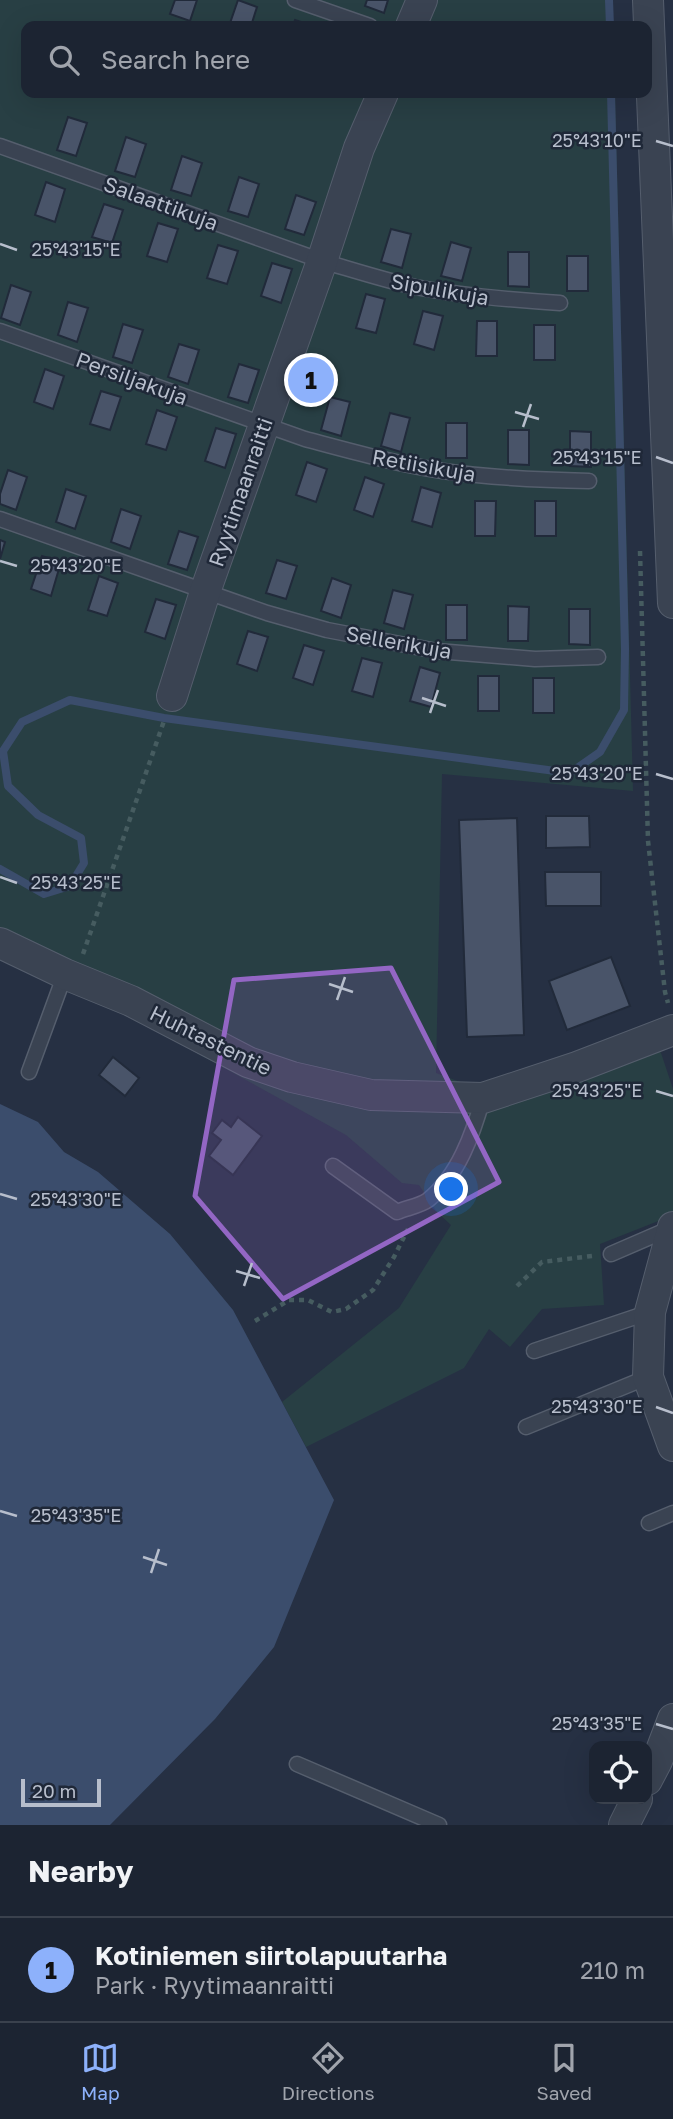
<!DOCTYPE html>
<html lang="en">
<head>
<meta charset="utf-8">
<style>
  body { margin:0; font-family:"Golos Text",sans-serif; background:#252c3a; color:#f1f3f6 }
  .controls { position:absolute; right:21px; bottom:21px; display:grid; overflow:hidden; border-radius:14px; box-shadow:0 7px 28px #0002 }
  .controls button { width:63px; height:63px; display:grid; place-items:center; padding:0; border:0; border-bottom:2px solid #3a414d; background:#1c2432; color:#f1f3f6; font:35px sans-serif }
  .scale { position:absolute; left:21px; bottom:18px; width:80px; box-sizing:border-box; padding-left:7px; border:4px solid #b7becc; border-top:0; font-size:19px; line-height:24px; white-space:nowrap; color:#b7becc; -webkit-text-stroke:5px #1f2838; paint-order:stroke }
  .you { position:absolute; left:452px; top:1190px; width:24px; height:24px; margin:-18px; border:5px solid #fff; border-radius:50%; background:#1a73e8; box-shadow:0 0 0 10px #1a73e833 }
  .badge { display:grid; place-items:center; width:46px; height:46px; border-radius:50%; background:#8db1fb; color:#111; font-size:23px; font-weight:700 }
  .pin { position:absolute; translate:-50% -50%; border:4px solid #fff; box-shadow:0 2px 7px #0006 }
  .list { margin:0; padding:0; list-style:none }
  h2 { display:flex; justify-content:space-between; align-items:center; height:91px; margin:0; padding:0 28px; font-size:30px }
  h2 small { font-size:23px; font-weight:400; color:#a0a4ac }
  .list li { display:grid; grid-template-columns:46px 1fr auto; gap:21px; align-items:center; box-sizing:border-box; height:105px; padding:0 28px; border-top:2px solid #3a414d }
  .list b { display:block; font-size:26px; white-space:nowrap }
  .list p { margin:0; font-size:23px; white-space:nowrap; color:#a0a4ac }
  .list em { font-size:23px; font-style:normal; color:#a0a4ac }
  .icon { flex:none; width:38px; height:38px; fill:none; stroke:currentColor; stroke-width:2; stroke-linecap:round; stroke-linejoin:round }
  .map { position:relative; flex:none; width:673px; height:1825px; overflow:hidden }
  .search { position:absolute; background:#1c2432; box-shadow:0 7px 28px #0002; left:21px; right:21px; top:21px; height:77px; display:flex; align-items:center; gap:18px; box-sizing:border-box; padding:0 24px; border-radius:14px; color:#a0a4ac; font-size:26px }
  .sheet { height:196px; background:#1c2432 }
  nav { display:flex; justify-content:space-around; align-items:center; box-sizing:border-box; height:98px; border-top:2px solid #3a414d; background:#1c2432; font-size:19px; color:#a0a4ac }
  nav a { display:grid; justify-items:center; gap:4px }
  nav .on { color:#8db1fb }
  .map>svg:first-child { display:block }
  .green { fill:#283f44 }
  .water { fill:#3b4d6c }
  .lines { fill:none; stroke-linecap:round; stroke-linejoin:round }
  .stream { stroke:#3b4d6c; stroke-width:8 }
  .building { fill:#495469; stroke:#212a3a; stroke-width:2 }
  .lane-casing { stroke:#555e6d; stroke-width:17 }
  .street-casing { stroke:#555e6d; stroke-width:32 }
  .path { stroke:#465c60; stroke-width:4.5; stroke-dasharray:5 5; stroke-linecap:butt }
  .lane { stroke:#3a4352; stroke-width:14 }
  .street { stroke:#3a4352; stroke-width:30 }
  .marked { fill:#9366c4; fill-opacity:0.2; stroke:#9366c4; stroke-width:5; stroke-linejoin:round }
  .ticks { fill:none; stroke:#b7becc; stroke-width:2.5 }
  .labels { text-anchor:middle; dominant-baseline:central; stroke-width:5; stroke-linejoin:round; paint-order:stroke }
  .street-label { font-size:21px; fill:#b7becc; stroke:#1f2838 }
  .ticks-label { font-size:18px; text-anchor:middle; fill:#b7becc; stroke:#1f2838; stroke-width:5; stroke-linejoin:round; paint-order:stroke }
</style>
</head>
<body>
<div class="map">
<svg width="673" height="1825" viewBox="0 0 673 1825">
  <rect width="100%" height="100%" fill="#263043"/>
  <path class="green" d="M0 0H613V26H26V93H615L633 791 442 774 436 1073 482 1090 653 1029 673 1089V1212L666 1218 600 1244 604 1305 542 1309 510 1347 489 1329 464 1368 306 1447 282 1402 399 1308 451 1225 437 1212 419 1185 402 1183 346 1135 75 986 0 956Z"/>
  <path class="water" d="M0 1104 38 1122 64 1152 98 1172 170 1234 233 1310 334 1500 274 1647 215 1719 110 1825H0Z"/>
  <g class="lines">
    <g class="stream">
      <path d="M609 0 610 26"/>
      <path d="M0 869 44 894 70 886 84 863 81 838 38 815 8 786 3 751 22 722 70 700 164 718 570 773 600 752 624 710 625 649 611 93"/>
    </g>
  </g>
  <g class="building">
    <path d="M175 0H197L190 21 170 14Z"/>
    <path d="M238 0 257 7 251 26H229Z"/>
    <path d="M367 0H388L384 13 365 6Z"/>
    <path d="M295 20 313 26H293Z"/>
    <path d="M68 117 87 123 76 156 57 150Z"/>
    <path d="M126 137 146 144 135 177 115 171Z"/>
    <path d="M182 156 202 163 191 196 171 190Z"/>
    <path d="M239 177 259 184 248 217 228 211Z"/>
    <path d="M46 182 65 189 55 222 35 215Z"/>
    <path d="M296 195 316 202 304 235 285 229Z"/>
    <path d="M104 204 123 210 112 243 92 237Z"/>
    <path d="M158 223 178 229 167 262 147 256Z"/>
    <path d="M391 229 411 234 402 268 381 262Z"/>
    <path d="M451 242 471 248 462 281 441 276Z"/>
    <path d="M218 245 238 251 227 284 207 278Z"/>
    <path d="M508 252H529V287L508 286Z"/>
    <rect x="567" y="256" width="21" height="35"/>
    <path d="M272 263 292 269 281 303 261 296Z"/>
    <path d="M11 285 31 292 20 325 1 318Z"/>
    <path d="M366 294 385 299 376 333 356 328Z"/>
    <path d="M68 302 88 308 77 342 58 335Z"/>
    <path d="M423 311 443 316 434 350 414 344Z"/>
    <path d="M477 321H497V356H476Z"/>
    <path d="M123 324 143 330 132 363 113 357Z"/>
    <rect x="534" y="325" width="21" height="35"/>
    <path d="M179 344 199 350 188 384 168 377Z"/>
    <path d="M239 364 259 370 248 403 228 397Z"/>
    <path d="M45 369 64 376 53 409 34 402Z"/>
    <path d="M101 391 121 397 110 430 90 424Z"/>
    <path d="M330 397 350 402 341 436 321 430Z"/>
    <path d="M157 410 177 417 166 450 146 444Z"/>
    <path d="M390 413 410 418 401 452 381 446Z"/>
    <rect x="446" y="423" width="21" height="35"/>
    <path d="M216 428 236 434 225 468 205 461Z"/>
    <path d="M508 430H529V465L508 464Z"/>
    <path d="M570 431 591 432V467L570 466Z"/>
    <path d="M307 462 327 469 316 502 296 495Z"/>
    <path d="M8 470 27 477 16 510 0 504V494Z"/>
    <path d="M365 477 384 484 373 517 354 510Z"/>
    <path d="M421 487 441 493 432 527 412 521Z"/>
    <path d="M66 489 86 496 75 529 56 522Z"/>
    <path d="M475 501H496L495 536H475Z"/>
    <rect x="535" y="501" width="21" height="35"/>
    <path d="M121 509 141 516 130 549 111 542Z"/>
    <path d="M179 531 198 537 187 570 168 564Z"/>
    <path d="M0 540 5 542 0 559Z"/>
    <path d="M42 556 61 562 51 596 31 589Z"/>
    <path d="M277 560 297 566 286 599 266 593Z"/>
    <path d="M99 576 118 583 107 616 88 610Z"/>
    <path d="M332 578 351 585 341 618 321 611Z"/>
    <path d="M393 590 413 595 404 629 384 623Z"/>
    <path d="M156 599 176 605 165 639 145 632Z"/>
    <rect x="446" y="605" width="21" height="35"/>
    <path d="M508 606 529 607 528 641H508Z"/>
    <path d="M569 609H590V645L569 644Z"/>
    <path d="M248 631 268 637 257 671 237 664Z"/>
    <path d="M304 645 324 651 313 685 293 678Z"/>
    <path d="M362 658 382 663 373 697 352 691Z"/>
    <path d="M420 667 440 673 431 707 410 701Z"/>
    <rect x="478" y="676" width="21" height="35"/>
    <rect x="533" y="678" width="21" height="35"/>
    <path d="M546 816H589L590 847 546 848Z"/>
    <path d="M517 818 524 1035 467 1037 459 820Z"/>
    <path d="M545 872H601V906H546Z"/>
    <path d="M611 957 630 1006 567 1030 549 981Z"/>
    <path d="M113 1057 139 1078 125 1096 99 1075Z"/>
    <path d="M238 1117 262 1136 233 1175 209 1156 221 1140 212 1133 222 1120 231 1127Z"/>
  </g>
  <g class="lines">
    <g class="lane-casing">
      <g id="lane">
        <path d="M295 0 370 26"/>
        <path d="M0 146 322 261C353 270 384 280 415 287 463 296 512 300 560 303"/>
        <path d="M0 331 305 439C350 451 396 464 443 471 491 478 540 480 589 481"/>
        <path d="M0 519 267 613 327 630 437 651 535 659 598 657"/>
        <path d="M29 1072 65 974"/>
        <path d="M333 1166 397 1212C406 1208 420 1206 428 1200 458 1176 473 1134 483 1098"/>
        <path d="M611 1254 671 1228"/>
        <path d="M534 1351 650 1312"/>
        <path d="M526 1427 648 1377"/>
        <path d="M649 1523 673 1513"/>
        <path d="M297 1764 439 1825"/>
      </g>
    </g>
    <g class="street-casing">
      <g id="street">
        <path d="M648 0 673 603"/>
        <path d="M411 26 422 0"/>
        <path d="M172 696 205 592 322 261 359 148 383 93"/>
        <path d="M0 943 65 974 131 1001 248 1062 292 1077 371 1095 483 1098 577 1067 673 1030"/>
        <path d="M673 1227 650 1312 648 1377 673 1446"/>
        <path d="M647 1780 657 1761 673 1719"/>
        <path d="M624 1825 637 1799"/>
      </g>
    </g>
    <g class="path">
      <path d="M640 551 648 841 665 992 668 1003"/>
      <path d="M83 954 164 721"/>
      <path d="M517 1286 542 1262 592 1256"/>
      <path d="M255 1321 289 1300H308L332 1312 346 1309 373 1290 394 1257 408 1229"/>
    </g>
    <use href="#lane" class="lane"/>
    <use href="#street" class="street"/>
  </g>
  <path class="marked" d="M391 968 499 1182 283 1299 195 1196 234 980Z"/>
  <path class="ticks" d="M656 141 673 146M0 244 17 250M515 412 539 419M523 427 531 404M656 457 673 463M0 561 17 566M422 698 446 706M430 713 438 690M656 774 673 779M0 877 17 883M329 984 353 992M337 1000 345 977M656 1091 673 1096M0 1194 17 1199M236 1271 260 1278M244 1286 252 1263M656 1407 673 1413M0 1511 17 1516M143 1557 167 1565M151 1573 159 1549M656 1724 673 1729"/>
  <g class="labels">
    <g class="street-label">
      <text transform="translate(161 203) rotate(20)">Salaattikuja</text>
      <text transform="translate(440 289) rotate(10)">Sipulikuja</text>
      <text transform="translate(132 378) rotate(20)">Persiljakuja</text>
      <text transform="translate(424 465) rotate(10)">Retiisikuja</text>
      <text transform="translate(240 492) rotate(-71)">Ryytimaanraitti</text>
      <text transform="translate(399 642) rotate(10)">Sellerikuja</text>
      <text transform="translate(211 1040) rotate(26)">Huhtastentie</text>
    </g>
  </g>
  <g class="ticks-label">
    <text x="597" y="147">25°43'10"E</text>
    <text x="76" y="256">25°43'15"E</text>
    <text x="597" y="464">25°43'15"E</text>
    <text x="76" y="572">25°43'20"E</text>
    <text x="597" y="780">25°43'20"E</text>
    <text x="76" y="889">25°43'25"E</text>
    <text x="597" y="1097">25°43'25"E</text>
    <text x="76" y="1206">25°43'30"E</text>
    <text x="597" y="1413">25°43'30"E</text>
    <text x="76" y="1522">25°43'35"E</text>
    <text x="597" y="1730">25°43'35"E</text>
  </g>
</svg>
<div class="controls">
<button><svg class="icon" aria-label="locate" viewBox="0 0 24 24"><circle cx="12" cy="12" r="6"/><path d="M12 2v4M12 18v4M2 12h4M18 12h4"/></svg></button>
</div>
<div class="scale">20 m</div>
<div class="you"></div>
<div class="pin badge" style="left:311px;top:380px">1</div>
<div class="search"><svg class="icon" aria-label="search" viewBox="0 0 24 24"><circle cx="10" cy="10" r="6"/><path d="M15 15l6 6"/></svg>Search here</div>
</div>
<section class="sheet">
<h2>Nearby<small></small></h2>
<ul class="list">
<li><span class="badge">1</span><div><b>Kotiniemen siirtolapuutarha</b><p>Park · Ryytimaanraitti</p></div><em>210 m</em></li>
</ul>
</section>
<nav>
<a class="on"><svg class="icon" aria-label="map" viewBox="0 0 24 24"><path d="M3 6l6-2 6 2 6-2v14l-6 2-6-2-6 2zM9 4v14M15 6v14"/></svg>Map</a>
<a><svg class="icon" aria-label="directions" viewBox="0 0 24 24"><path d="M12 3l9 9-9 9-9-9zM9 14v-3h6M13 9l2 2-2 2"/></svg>Directions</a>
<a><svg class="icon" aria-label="saved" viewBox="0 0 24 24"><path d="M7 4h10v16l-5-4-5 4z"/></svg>Saved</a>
</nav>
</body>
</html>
